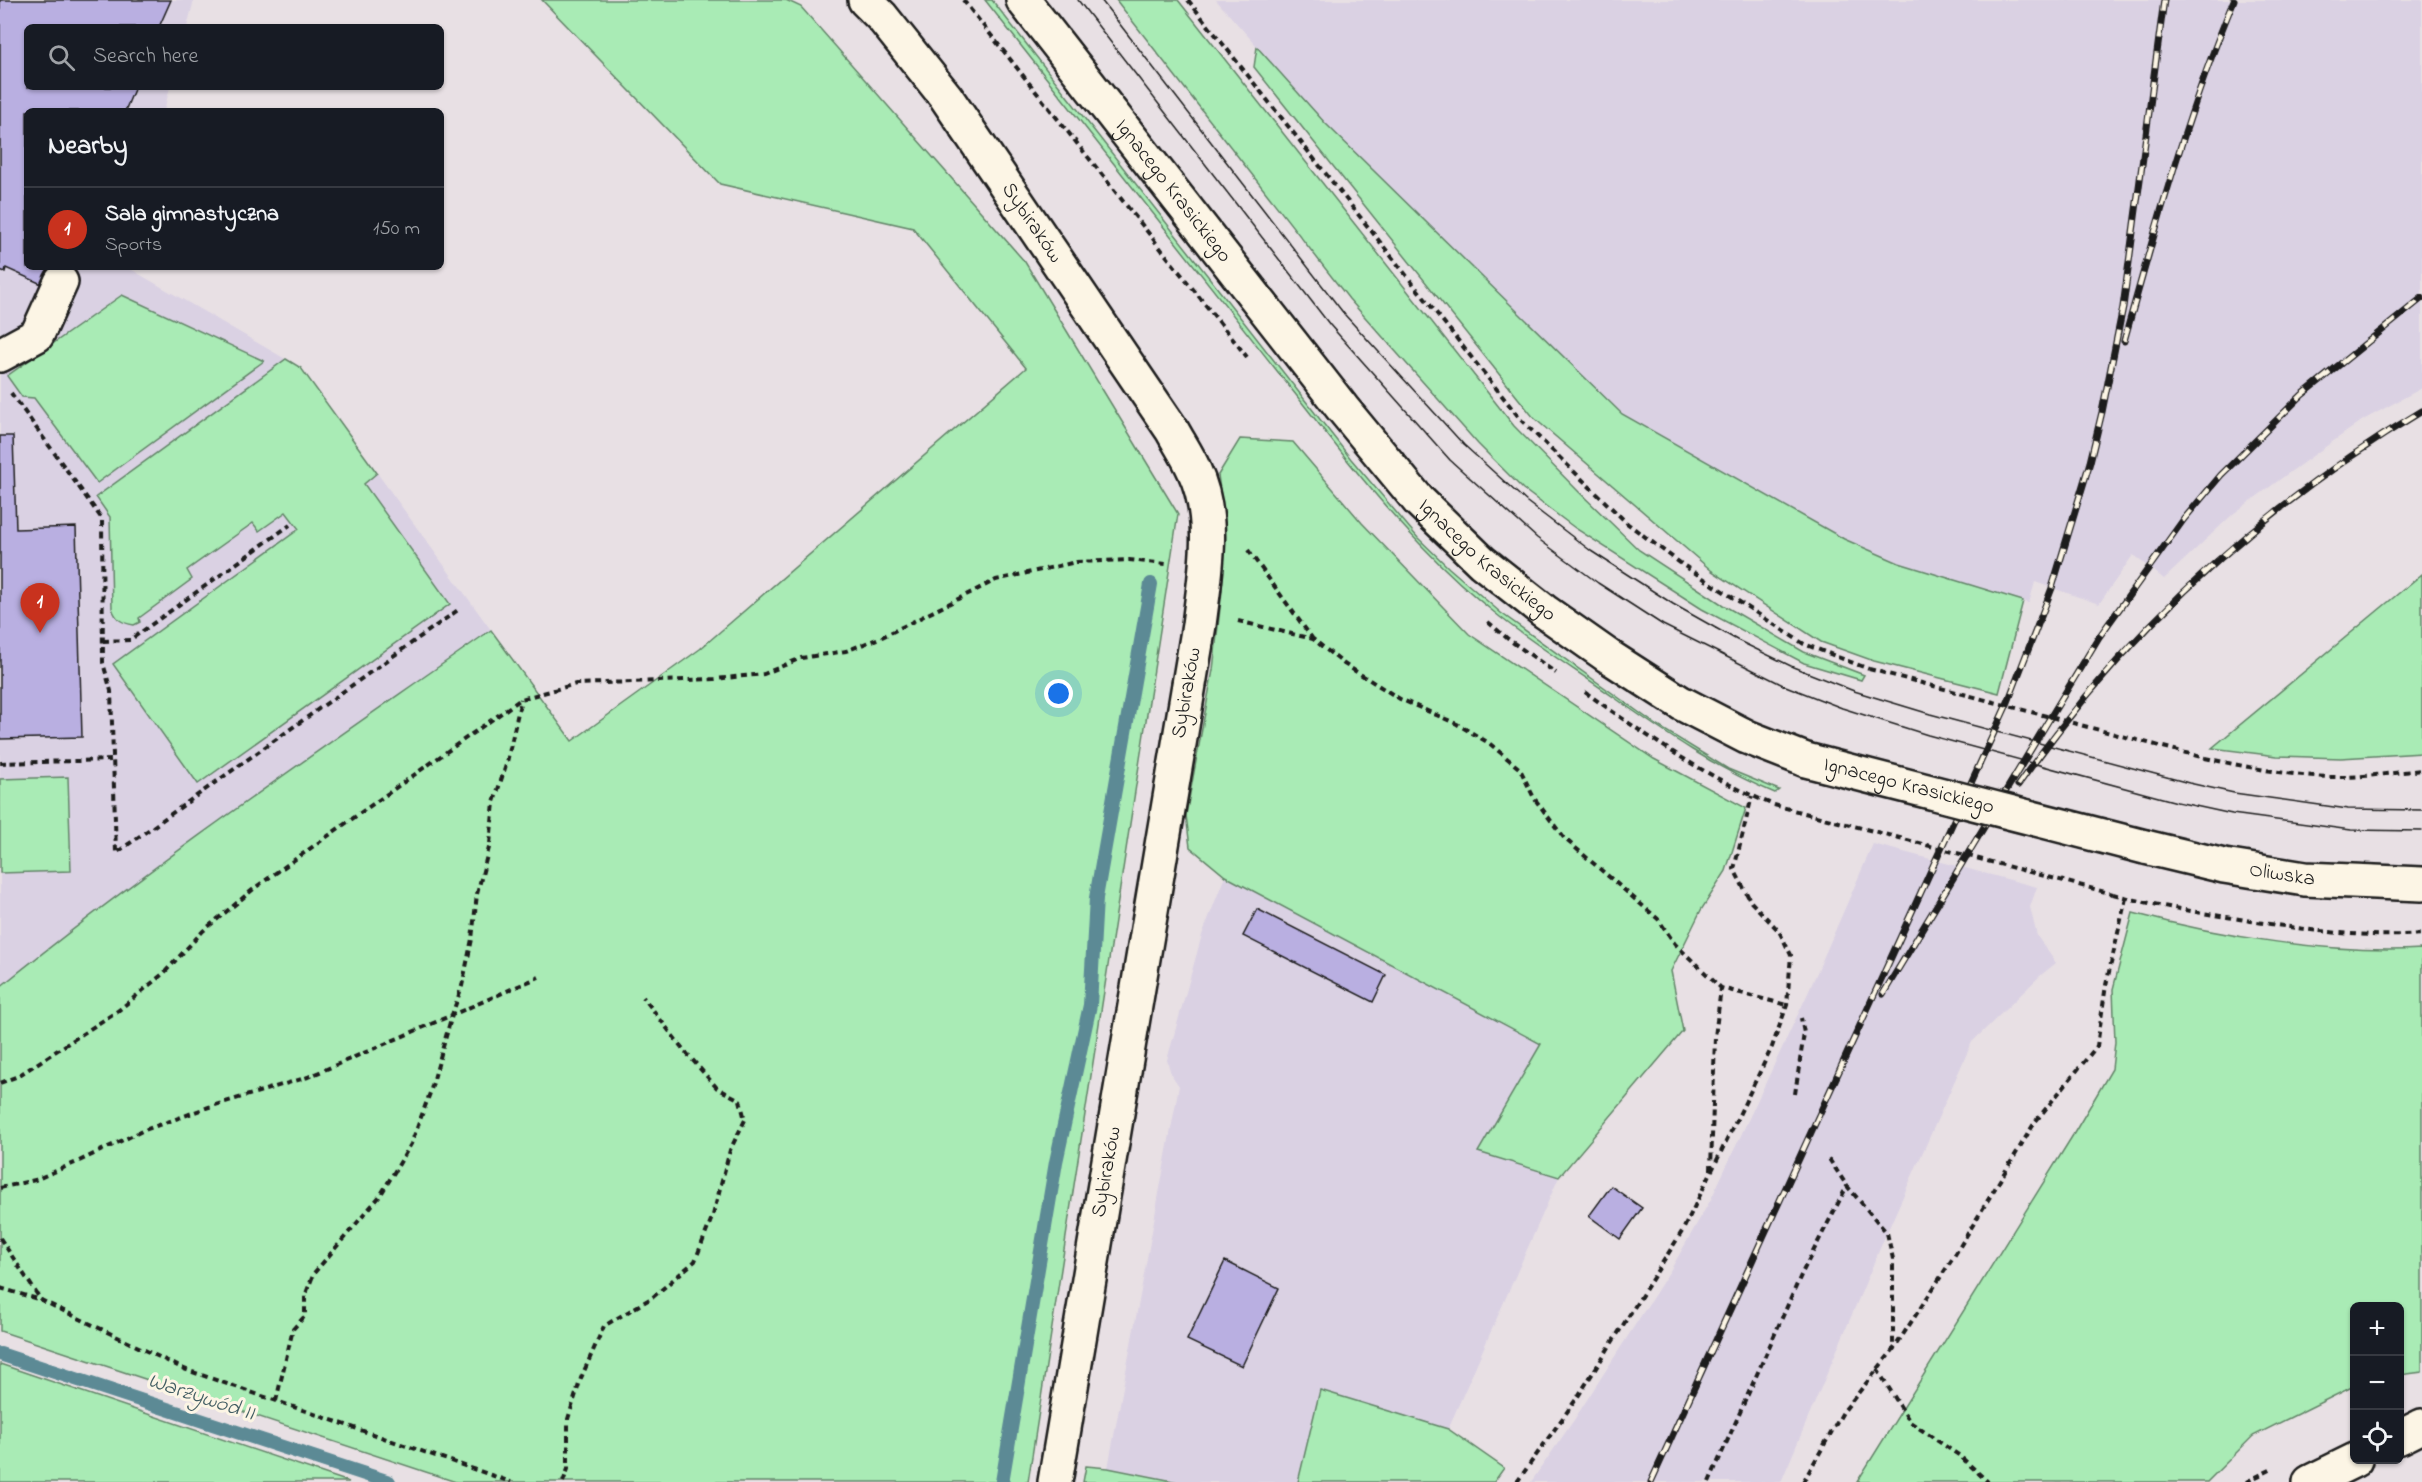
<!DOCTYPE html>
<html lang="en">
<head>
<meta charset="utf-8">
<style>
  body { margin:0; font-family:"Indie Flower",sans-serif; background:#20242c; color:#f1f3f6 }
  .controls { position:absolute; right:18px; bottom:18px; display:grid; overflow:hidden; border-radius:9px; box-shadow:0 2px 4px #0004 }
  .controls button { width:54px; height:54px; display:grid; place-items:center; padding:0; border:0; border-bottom:2px solid #363941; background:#171b24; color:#f1f3f6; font:30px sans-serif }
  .you { position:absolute; left:1059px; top:694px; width:21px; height:21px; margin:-15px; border:4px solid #fff; border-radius:50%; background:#1a73e8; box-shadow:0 0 0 9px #1a73e833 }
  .badge { display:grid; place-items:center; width:39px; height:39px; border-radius:50%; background:#c8321e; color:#fff; font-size:20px; font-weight:700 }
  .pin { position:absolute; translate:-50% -50px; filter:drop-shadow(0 2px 3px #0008) }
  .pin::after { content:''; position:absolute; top:32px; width:21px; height:18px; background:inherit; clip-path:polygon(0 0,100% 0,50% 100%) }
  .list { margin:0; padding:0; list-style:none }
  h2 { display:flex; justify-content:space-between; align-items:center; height:78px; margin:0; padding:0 24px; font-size:26px }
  h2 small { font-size:20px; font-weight:400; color:#9ea1a6 }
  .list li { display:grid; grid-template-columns:39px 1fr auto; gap:18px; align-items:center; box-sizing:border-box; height:84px; padding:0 24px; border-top:2px solid #363941 }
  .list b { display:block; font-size:22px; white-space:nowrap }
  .list p { margin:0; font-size:20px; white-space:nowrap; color:#9ea1a6 }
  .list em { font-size:20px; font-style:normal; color:#9ea1a6 }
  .icon { flex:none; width:33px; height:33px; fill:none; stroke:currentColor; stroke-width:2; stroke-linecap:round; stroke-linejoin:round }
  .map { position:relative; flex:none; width:2422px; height:1482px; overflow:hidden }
  .search { position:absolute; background:#171b24; box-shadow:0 2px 4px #0004; left:24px; top:24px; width:420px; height:66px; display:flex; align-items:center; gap:15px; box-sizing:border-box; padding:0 21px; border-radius:9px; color:#9ea1a6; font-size:22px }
  .panel { position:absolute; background:#171b24; box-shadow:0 2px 4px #0004; left:24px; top:108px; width:420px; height:162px; border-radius:9px }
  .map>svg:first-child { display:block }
  .built { fill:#dad1e3 }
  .green { fill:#a9ebb5; stroke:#628468; stroke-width:1.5 }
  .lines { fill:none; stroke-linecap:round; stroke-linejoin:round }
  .stream { stroke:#5c8a95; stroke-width:14 }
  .building { fill:#b9afe1; stroke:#1c1c1c; stroke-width:1.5 }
  .minor-casing { stroke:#1c1c1c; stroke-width:38 }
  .path { stroke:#1c1c1c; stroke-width:4; stroke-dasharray:6 4.5; stroke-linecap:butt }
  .minor { stroke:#fcf5e5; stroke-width:33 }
  .tram { stroke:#1c1c1c; stroke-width:1.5 }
  .rail-casing { stroke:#1c1c1c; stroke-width:7 }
  .rail { stroke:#fcf5e5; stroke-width:4.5; stroke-dasharray:14; stroke-linecap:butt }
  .minor-bridge-casing { stroke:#1c1c1c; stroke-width:38; stroke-linecap:butt }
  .path-bridge { stroke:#1c1c1c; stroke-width:4; stroke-dasharray:6 4.5; stroke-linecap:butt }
  .minor-bridge { stroke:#fcf5e5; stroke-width:33 }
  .labels { text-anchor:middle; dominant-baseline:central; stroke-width:6; stroke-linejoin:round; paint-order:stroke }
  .street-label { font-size:21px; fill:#1c1c1c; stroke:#fcf5e5 }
  .water-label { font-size:22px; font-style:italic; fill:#415c62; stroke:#fcf5e5 }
</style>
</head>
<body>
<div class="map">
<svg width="2422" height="1482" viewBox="0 0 2422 1482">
  <rect width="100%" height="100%" fill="#e8e0e4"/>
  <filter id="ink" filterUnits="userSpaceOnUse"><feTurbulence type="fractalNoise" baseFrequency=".0167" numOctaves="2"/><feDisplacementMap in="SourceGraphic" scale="12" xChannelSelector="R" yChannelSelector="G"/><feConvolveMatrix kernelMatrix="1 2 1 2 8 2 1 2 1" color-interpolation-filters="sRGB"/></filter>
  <g filter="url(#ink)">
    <g class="built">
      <path d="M0 0H194L187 27H27V87H170L164 111H27V267H127L301 368 491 630 212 826 41 954 0 987Z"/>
      <path d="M1216 0H2422V388L2363 420 2286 475 2233 514 2164 579 2133 555 2099 604 2035 582 2029 603 1899 563 1844 539 1622 414 1325 123Z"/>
      <path d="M1873 844 2037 887 2030 907 2037 936 2056 963 2041 975 1972 1042 1884 1239 1781 1482H1531L1574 1420 1671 1269 1711 1199 1808 993Z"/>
      <path d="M1225 876 1541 1044 1478 1152 1559 1177 1448 1429 1320 1391 1298 1482H1178L1108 1468 1179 1086 1171 1074 1167 1060 1202 935Z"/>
    </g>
    <g class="green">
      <path d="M542 0H786L801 7 1025 262 1178 514 1028 1482H456L0 1331V987C157 860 326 746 491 630L572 741 700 649 1026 368 913 228 720 184Z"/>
      <path d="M985 0H992L1351 459 1418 538 1449 568 1501 613 1658 726 1728 769 1779 790 1775 793C1717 769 1666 734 1615 698 1577 671 1537 646 1500 617 1442 572 1394 518 1348 461Z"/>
      <path d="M1116 0H1178L1514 426 1579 492 1639 550 1723 605 1804 652 1864 675 1861 680 1804 663 1702 609 1575 528 1523 489 1478 444 1349 299Z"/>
      <path d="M1257 47 1325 123 1622 414 1844 539 1899 563 2023 601 1999 693 1874 661 1821 642 1712 571 1534 418 1254 67Z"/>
      <path d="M122 295 264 361 97 483 34 398 22 397 7 376Z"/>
      <path d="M286 359 301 368 377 473 364 484 450 604 198 784 113 664 299 529 286 512 259 531 253 523 187 570 192 579 139 618 140 622 134 625C122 623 116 620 112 608L110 517 96 497Z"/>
      <path d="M1240 439 1293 442 1362 523 1469 634 1654 759 1746 808 1726 871 1701 910 1671 971 1683 1031 1559 1177 1478 1152 1541 1044 1225 876 1190 847 1186 815 1213 670 1222 591 1225 526 1218 475Z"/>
      <path d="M2422 574V753L2341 758 2277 756 2212 748Z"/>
      <path d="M68 777 71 871 0 873V779Z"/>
      <path d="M2133 913C2221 937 2331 954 2422 949V1372L2400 1375V1306H2354V1386L2253 1436 2207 1482H1857L2073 1135 2112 1069 2115 1042 2113 989Z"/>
      <path d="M0 1364 349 1482H0Z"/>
      <path d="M1320 1390 1448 1429 1504 1468 1494 1482H1298Z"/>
      <path d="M1086 1466 1108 1468 1178 1482H1083Z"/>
    </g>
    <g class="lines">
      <g class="stream">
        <path d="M0 1354 389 1482"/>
        <path d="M1002 1482 1056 1162 1090 1005 1096 898 1151 584"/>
      </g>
    </g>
    <g class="building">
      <path d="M0 0H171L159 27H27V87H135L125 111H27V267H60L59 270 54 268 46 286 6 268 5 272 0 270Z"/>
      <path d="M0 436H13L16 529 76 527 82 737 0 739Z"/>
      <path d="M1257 909 1386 975 1373 1002 1243 936Z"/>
      <path d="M1611 1186 1642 1208 1620 1239 1589 1216Z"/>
      <path d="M1225 1261 1279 1288 1242 1366 1187 1340Z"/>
    </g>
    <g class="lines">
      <g class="minor-casing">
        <g id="minor">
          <path id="s1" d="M865 0 882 17 946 97 1172 430C1179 443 1188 456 1194 470 1217 519 1205 574 1199 625L1055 1482"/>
          <path id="s2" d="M1023 0 1343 409 1419 501 1482 562 1544 611 1608 656 1681 703 1747 737 1806 760"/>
          <path d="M0 355 37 335 61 282"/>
          <path id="s3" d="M2145 847 2224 866 2305 879 2422 884"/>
          <path d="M2400 1437 2422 1426"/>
          <path d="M2310 1482 2355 1460"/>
        </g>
      </g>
      <g class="path">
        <path d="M963 0 1247 357"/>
        <path d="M1188 0 1522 421 1628 524 1683 565 1804 644 1869 669"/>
        <path d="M11 393 102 519 103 663 111 691 116 853 458 610"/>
        <path d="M1248 550 1312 638"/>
        <path d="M1238 621 1313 639 1344 664 1400 699 1457 724 1489 743 1520 769 1534 798 1564 838 1658 919 1675 944 1721 988 1787 1005"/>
        <path d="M1488 622 1508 639 1556 673"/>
        <path d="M103 641 130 640 290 525"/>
        <path d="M1585 692C1645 735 1705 777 1774 805"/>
        <path d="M2205 758C2246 767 2287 775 2329 777 2360 778 2391 773 2422 770"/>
        <path d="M0 763 113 760"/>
        <path d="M2113 894C2155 906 2197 912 2239 919 2300 929 2361 939 2422 934"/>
        <path d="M0 1083 18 1076 119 1010 164 973 203 931 256 887 521 699 576 684 715 679 764 674 801 658 846 651 882 637 996 580 1076 562 1129 560 1166 564"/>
        <path d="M1795 1094 1804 1033 1801 1018"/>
        <path d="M1829 1159 1847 1186 1887 1233 1893 1259V1350"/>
        <path d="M1711 1170 1715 1037 1721 988"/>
        <path d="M0 1188 35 1180 77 1162 142 1131 209 1107 308 1077 452 1015 462 986 472 939 477 894 490 844 494 802 507 762 521 699"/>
        <path d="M0 1238 41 1300"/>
        <path d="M0 1288 41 1300 184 1369 511 1482"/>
        <path d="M1877 1369 1910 1422 1960 1456 1988 1482"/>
        <path d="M276 1401 293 1329 305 1316V1296L314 1273 380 1196 411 1144 430 1093 452 1015 539 977"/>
        <path d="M563 1482 568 1469V1419L581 1378 604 1326 653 1297 695 1261 713 1215 730 1150 745 1120 740 1100 717 1088 683 1049 643 997"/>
        <path d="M1517 1482 1577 1398 1683 1230 1772 1047 1787 1005 1791 955 1779 931 1751 902 1734 869 1752 796"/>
        <path d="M1709 1482 1802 1273 1847 1186"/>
        <path d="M1803 1482 1843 1412 1893 1350 1953 1258 2035 1122 2097 1046 2106 985 2126 898"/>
        <path d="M2246 1482 2272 1469"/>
      </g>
      <use href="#minor" class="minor"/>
      <g class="tram">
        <path d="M1078 0 1330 325 1450 460 1537 538 1598 583 1663 625 1783 685 1842 708 1928 735 2177 802 2232 814 2351 830 2422 831"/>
        <path d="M1101 0 1345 315 1464 445 1527 502 1591 551 1673 604 1737 640 1793 667 1854 691 1930 714 2189 783 2234 793 2348 809 2422 810"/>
      </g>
      <g class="rail-casing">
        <g id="rail">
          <path d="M2124 341C2157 224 2187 112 2234 0"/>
          <path d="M2018 785C2127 631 2261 507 2422 411"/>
          <path d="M1883 994 2099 637 2184 519 2221 475 2302 395 2422 298"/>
          <path d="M1651 1482 2008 702 2052 588 2090 462 2102 412 2123 307 2164 0"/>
        </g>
      </g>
      <use href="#rail" class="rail"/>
      <g class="minor-bridge-casing">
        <g id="minor-bridge">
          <path id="s4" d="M1806 760 2145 847"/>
        </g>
      </g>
      <g class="path-bridge">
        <path d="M1869 669 2205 758"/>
        <path d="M1774 805 2113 894"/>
      </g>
      <use href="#minor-bridge" class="minor-bridge"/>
    </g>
  </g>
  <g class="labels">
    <g class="street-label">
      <text stroke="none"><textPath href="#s2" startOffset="243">Ignacego Krasickiego</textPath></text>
      <text stroke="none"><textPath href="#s1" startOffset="279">Sybiraków</textPath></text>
      <text stroke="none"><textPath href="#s2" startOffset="729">Ignacego Krasickiego</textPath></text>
      <text transform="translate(1187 693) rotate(-80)">Sybiraków</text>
      <text stroke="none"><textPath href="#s4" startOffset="106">Ignacego Krasickiego</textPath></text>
      <text stroke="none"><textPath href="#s3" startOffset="140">Oliwska</textPath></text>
      <text transform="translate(1107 1172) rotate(-80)">Sybiraków</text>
    </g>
    <g class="water-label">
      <text transform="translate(201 1398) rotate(18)">Warzywód II</text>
    </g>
  </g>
</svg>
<div class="controls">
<button>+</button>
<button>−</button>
<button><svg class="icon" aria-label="locate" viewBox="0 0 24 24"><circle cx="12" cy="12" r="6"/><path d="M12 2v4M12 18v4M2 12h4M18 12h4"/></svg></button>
</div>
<div class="you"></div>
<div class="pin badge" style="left:40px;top:633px">1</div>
<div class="search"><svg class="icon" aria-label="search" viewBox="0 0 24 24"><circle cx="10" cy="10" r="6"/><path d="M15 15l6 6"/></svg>Search here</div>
<section class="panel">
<h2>Nearby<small></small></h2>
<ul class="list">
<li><span class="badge">1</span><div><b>Sala gimnastyczna</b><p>Sports</p></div><em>150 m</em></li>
</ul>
</section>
</div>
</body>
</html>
